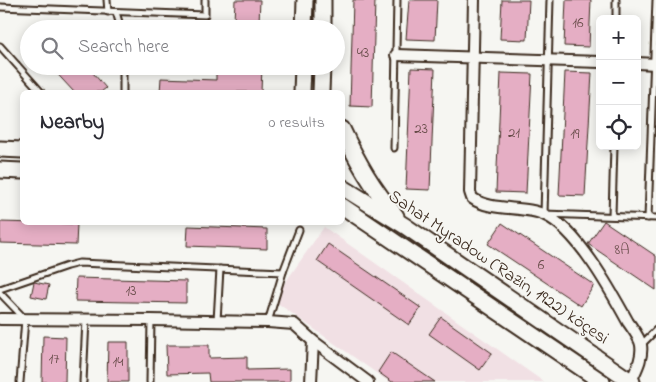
<!DOCTYPE html>
<html lang="en">
<head>
<meta charset="utf-8">
<style>
  body { margin:0; font-family:"Indie Flower",sans-serif; background:#f7f7f7; color:#2b2b33 }
  .controls { position:absolute; right:15px; top:15px; display:grid; overflow:hidden; border-radius:8px; box-shadow:0 2px 12px #0003 }
  .controls button { width:45px; height:45px; display:grid; place-items:center; padding:0; border:0; border-bottom:1px solid #e1e1e2; background:#fff; color:#2b2b33; font:25px sans-serif }
  .list { margin:0; padding:0; list-style:none }
  h2 { display:flex; justify-content:space-between; align-items:center; height:65px; margin:0; padding:0 20px; font-size:21px }
  h2 small { font-size:16px; font-weight:400; color:#7c7c81 }
  .icon { flex:none; width:28px; height:28px; fill:none; stroke:currentColor; stroke-width:2; stroke-linecap:round; stroke-linejoin:round }
  .map { position:relative; flex:none; width:656px; height:382px; overflow:hidden }
  .search { position:absolute; background:#fff; box-shadow:0 2px 12px #0003; left:20px; top:20px; width:325px; height:55px; display:flex; align-items:center; gap:12px; box-sizing:border-box; padding:0 18px; border-radius:28px; color:#7c7c81; font-size:19px }
  .panel { position:absolute; background:#fff; box-shadow:0 2px 12px #0003; left:20px; top:90px; width:325px; height:135px; border-radius:8px }
  .map>svg:first-child { display:block }
  .built { fill:#f1e0e4 }
  .building { fill:#e5aec4; stroke:#3b2a1e }
  .lines { fill:none; stroke-linecap:round; stroke-linejoin:round }
  .lane-casing { stroke:#3b2a1e; stroke-width:9 }
  .street-casing { stroke:#3b2a1e; stroke-width:14 }
  .secondary-casing { stroke:#3b2a1e; stroke-width:19 }
  .lane { stroke:#f6f6f2; stroke-width:5 }
  .street { stroke:#f6f6f2; stroke-width:10 }
  .secondary { stroke:#f6f6f2; stroke-width:15 }
  .labels { text-anchor:middle; dominant-baseline:central; stroke-width:4; stroke-linejoin:round; paint-order:stroke }
  .number-label { font-size:15px; fill:#664b48 }
  .street-label { font-size:18px; fill:#3b2a1e; stroke:#f6f6f2 }
</style>
</head>
<body>
<div class="map">
<svg width="656" height="382" viewBox="0 0 656 382">
  <rect width="100%" height="100%" fill="#f6f6f2"/>
  <filter id="ink" filterUnits="userSpaceOnUse"><feTurbulence type="fractalNoise" baseFrequency=".02" numOctaves="2"/><feDisplacementMap in="SourceGraphic" scale="10" xChannelSelector="R" yChannelSelector="G"/><feConvolveMatrix kernelMatrix="1 2 1 2 8 2 1 2 1" color-interpolation-filters="sRGB"/></filter>
  <g filter="url(#ink)">
    <path class="built" d="M324 227 544 382H389L273 300Z"/>
    <g class="building">
      <path d="M235 0H260L259 22 234 21Z"/>
      <path d="M353 0H375L372 107 350 106Z"/>
      <path d="M409 0H437L435 40 406 39Z"/>
      <path d="M502 0H529L527 40 500 39Z"/>
      <path d="M566 0H591L589 47 564 46Z"/>
      <path d="M50 66H87L106 88 101 92H74Z"/>
      <path d="M216 66H262L261 92H160L161 78 216 80Z"/>
      <path d="M411 68 435 69 430 190 406 189Z"/>
      <path d="M565 72 592 73 585 196 559 195Z"/>
      <path d="M501 73 532 74 526 193 496 192Z"/>
      <path d="M604 221 656 256V290L588 244Z"/>
      <path d="M0 222 77 224 76 245 0 243Z"/>
      <path d="M502 223 594 285 581 306 488 244Z"/>
      <path d="M188 226 267 229V249L187 246Z"/>
      <path d="M328 244 421 308 409 325 317 261Z"/>
      <path d="M76 278 186 281V303L75 301Z"/>
      <path d="M34 282 49 285 46 299 31 296Z"/>
      <path d="M441 317 492 353 480 370 429 334Z"/>
      <path d="M43 336 66 337 65 382H42Z"/>
      <path d="M108 342H128V382H107Z"/>
      <path d="M166 345H209V358L247 357V370L290 369V382H209L208 373 167 374Z"/>
      <path d="M391 352 435 382H392L378 372Z"/>
    </g>
    <g class="lines">
      <g class="lane-casing">
        <g id="lane">
          <path d="M107 0 108 12"/>
          <path d="M550 0 544 214 656 218"/>
          <path d="M616 0V19"/>
          <path d="M0 7 205 15V0"/>
          <path d="M116 12 121 29"/>
          <path d="M0 46 41 92"/>
          <path d="M123 92V66"/>
          <path d="M394 148 397 0"/>
          <path d="M612 215 614 146"/>
          <path d="M648 218 656 0"/>
          <path d="M0 289 67 266 79 263 283 272"/>
          <path d="M0 293 25 319 20 382"/>
          <path d="M217 321 220 269"/>
          <path d="M268 322 283 272 299 230"/>
          <path d="M642 344 656 330"/>
          <path d="M83 382 86 320"/>
          <path d="M150 382 151 320"/>
        </g>
      </g>
      <g class="street-casing">
        <g id="street">
          <path d="M474 0 470 192 472 198C491 212 525 205 545 215 577 229 611 291 628 322 632 328 640 338 641 345 643 358 636 370 631 381"/>
          <path d="M396 55 600 62"/>
          <path d="M637 63 656 64"/>
          <path d="M0 319 151 320 268 322 294 324 313 341 368 382"/>
          <path d="M311 382 313 341"/>
        </g>
      </g>
      <g class="secondary-casing">
        <g id="secondary">
          <path d="M304 29 305 0"/>
          <path d="M323 29V0"/>
          <path d="M302 92 303 66"/>
          <path d="M321 92 322 66"/>
          <path d="M342 129C358 163 372 187 396 216"/>
          <path d="M0 149 22 150"/>
          <path d="M0 170 22 171"/>
          <path d="M342 187 405 226 632 382"/>
          <path d="M342 206 602 382"/>
        </g>
      </g>
      <use href="#lane" class="lane"/>
      <use href="#street" class="street"/>
      <use href="#secondary" class="secondary"/>
    </g>
  </g>
  <g class="labels">
    <g class="number-label">
      <text x="578" y="23">16</text>
      <text x="363" y="53">43</text>
      <text x="421" y="129">23</text>
      <text x="514" y="133">21</text>
      <text x="575" y="134">19</text>
      <text x="622" y="250">8A</text>
      <text x="541" y="265">6</text>
      <text x="131" y="291">13</text>
      <text x="54" y="359">17</text>
      <text x="118" y="362">14</text>
    </g>
    <g class="street-label">
      <text transform="translate(498 268) rotate(34)">Sahat Myradow (Razin, 1922) köçesi</text>
    </g>
  </g>
</svg>
<div class="controls">
<button>+</button>
<button>−</button>
<button><svg class="icon" aria-label="locate" viewBox="0 0 24 24"><circle cx="12" cy="12" r="6"/><path d="M12 2v4M12 18v4M2 12h4M18 12h4"/></svg></button>
</div>
<div class="search"><svg class="icon" aria-label="search" viewBox="0 0 24 24"><circle cx="10" cy="10" r="6"/><path d="M15 15l6 6"/></svg>Search here</div>
<section class="panel">
<h2>Nearby<small>0 results</small></h2>
<ul class="list">
</ul>
</section>
</div>
</body>
</html>
